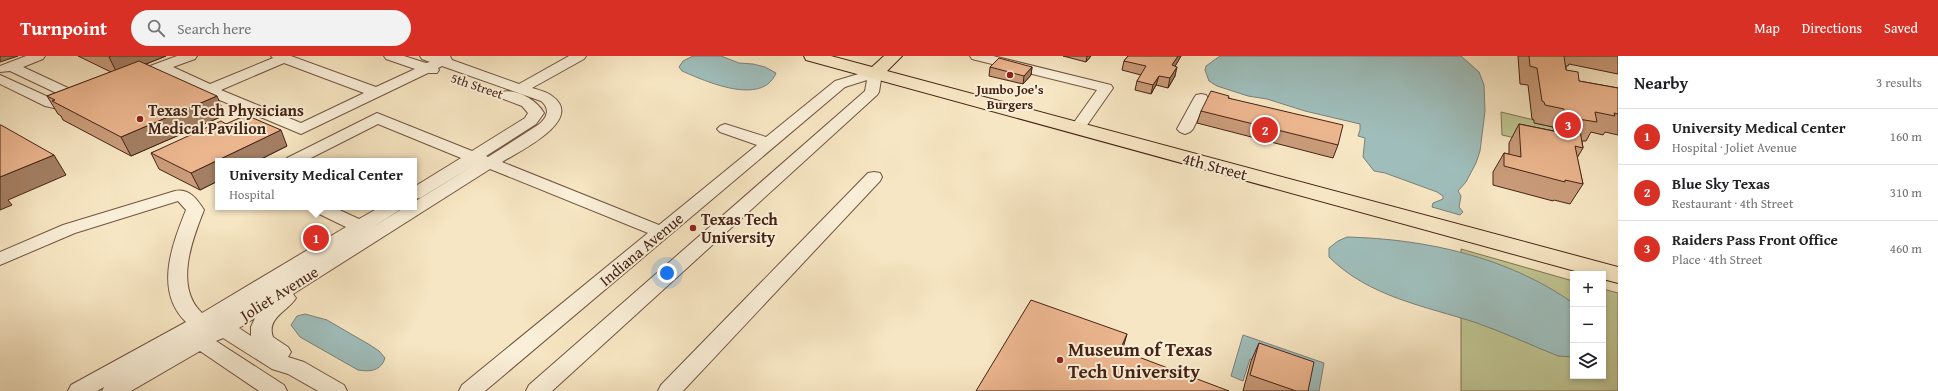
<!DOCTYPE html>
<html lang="en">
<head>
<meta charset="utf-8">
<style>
  body { margin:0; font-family:"Gentium Book Plus",serif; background:#f2f2f2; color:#202124 }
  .controls { position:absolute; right:12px; bottom:12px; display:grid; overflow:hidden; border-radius:0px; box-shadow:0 2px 6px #0003 }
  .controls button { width:36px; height:36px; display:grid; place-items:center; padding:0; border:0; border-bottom:1px solid #e0e0e0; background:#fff; color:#202124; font:20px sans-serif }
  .you { position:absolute; left:667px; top:217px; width:14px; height:14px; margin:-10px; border:3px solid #fff; border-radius:50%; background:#1a73e8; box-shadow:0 0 0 6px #1a73e833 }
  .badge { display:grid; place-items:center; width:26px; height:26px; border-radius:50%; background:#d93025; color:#fff; font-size:13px; font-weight:700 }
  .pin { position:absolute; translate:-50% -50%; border:2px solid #fff; box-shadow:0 1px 4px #0006 }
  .popup { position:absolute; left:215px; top:102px; width:202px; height:52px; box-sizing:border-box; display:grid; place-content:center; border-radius:0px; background:#fff; filter:drop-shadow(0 1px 3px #0005); font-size:13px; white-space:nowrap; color:#757577 }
  .popup b { font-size:15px; color:#202124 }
  .popup::after { content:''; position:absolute; left:50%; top:100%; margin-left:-8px; border:8px solid transparent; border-top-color:#fff }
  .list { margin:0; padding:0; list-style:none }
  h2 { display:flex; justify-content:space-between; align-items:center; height:52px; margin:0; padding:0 16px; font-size:17px }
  h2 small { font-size:13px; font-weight:400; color:#757577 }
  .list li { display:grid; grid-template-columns:26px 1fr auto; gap:12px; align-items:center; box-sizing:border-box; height:56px; padding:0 16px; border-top:1px solid #e0e0e0 }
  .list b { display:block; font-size:15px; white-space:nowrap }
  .list p { margin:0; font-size:13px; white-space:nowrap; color:#757577 }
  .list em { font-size:13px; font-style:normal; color:#757577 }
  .icon { flex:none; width:22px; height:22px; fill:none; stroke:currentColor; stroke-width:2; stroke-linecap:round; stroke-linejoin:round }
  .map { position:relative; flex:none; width:1618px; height:335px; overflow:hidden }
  header { display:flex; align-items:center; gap:24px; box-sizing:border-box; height:56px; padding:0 20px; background:#d93025; color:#fff }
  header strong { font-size:19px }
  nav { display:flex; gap:22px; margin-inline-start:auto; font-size:14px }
  .search { width:280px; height:36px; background:#f2f2f2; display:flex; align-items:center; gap:10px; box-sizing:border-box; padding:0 14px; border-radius:22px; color:#757577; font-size:15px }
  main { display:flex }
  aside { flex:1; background:#fff }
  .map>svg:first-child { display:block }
  .green { fill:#bfc492; stroke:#827454 }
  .water { fill:#9fbebb; stroke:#7b8079 }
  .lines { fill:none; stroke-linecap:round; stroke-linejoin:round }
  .minor-casing { stroke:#725441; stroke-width:2 }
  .major-casing { stroke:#462316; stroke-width:2 }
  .minor { fill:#faefd8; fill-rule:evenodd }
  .major { fill:#f7e6c3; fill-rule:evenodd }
  .wall { fill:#ca9c7a; stroke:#462316 }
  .shaded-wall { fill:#a47f63; stroke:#462316 }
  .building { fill:#ebb58e; stroke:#462316 }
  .poi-dot { fill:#8f2418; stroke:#faefd8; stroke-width:1.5 }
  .labels { text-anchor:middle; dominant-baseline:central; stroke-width:4; stroke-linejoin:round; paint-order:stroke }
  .far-street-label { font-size:13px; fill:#462316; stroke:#faefd8 }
  .far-poi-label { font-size:13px; font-weight:bold; fill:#462316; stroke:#faefd8 }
  .poi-label { font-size:16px; font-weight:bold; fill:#462316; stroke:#faefd8; text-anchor:start }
  .street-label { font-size:16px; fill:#462316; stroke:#faefd8 }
  .near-poi-label { font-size:19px; font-weight:bold; fill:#462316; stroke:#faefd8; text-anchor:start }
</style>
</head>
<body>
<header>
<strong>Turnpoint</strong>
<div class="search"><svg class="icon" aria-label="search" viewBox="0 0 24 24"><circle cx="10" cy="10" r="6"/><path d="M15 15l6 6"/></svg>Search here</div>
<nav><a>Map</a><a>Directions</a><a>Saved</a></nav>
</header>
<main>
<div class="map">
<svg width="1618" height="335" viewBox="0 0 1618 335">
  <rect width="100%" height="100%" fill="#f7e6c3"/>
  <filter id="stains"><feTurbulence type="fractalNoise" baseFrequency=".005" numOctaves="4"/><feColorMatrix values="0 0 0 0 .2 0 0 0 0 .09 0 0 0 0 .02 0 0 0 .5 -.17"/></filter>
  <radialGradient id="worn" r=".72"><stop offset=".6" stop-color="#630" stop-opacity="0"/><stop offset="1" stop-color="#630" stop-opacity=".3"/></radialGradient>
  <g class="green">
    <path d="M1501 56 1534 64 1535 67 1553 71 1554 78 1564 93 1502 79Z"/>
    <path d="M1461 193 1573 225V320H1603V233L1618 237V335H1461Z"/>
  </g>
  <g class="water">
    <path d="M693 0H721L739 7 753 8 765 11 776 17C762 51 705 25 682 15L679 11 683 5Z"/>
    <path d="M1220 0H1461L1479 16 1484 29 1485 55 1480 95 1476 107 1466 126 1458 135 1461 140 1459 151 1463 156 1460 159 1432 151 1433 147 1443 143V140L1437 136 1385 117 1374 115 1363 101 1365 82 1358 80 1360 74V68L1305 55 1267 43 1248 40 1217 30 1209 25 1205 14 1206 10Z"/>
    <path d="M1347 181C1426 183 1508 201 1573 247V301L1558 300C1531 289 1505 277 1477 267 1425 250 1369 241 1329 201V192L1338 185Z"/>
    <path d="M305 258 327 264 370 289 379 295 385 302C381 315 370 316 358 314L300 281 291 269 297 260Z"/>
    <path d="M1243 279 1324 307 1319 335H1304L1307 323 1250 303 1243 325 1231 320Z"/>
  </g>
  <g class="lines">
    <g class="minor-casing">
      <g id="minor">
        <path d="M26 0H45L43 3 23 11 81 38 88 39 90 42 88 45 80 48 58 53 45 50 0 28V19L55 44 67 42 10 15 0 16V10Z"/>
        <path d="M177 0H197L195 3 173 11 210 28 273 2 271 0H291L376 31 415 13 386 3 384 0H404L426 7 430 6 422 3 420 0H450L452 4 519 28 569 0H586L584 3 532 32C539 34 547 36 552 40 586 64 518 96 502 106L659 169 757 89 720 76 717 73 720 70 725 68 766 81 835 25 875 13 880 14 882 17 879 36 877 39 552 335H526L529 329 865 35 867 24 845 31 485 335H459L462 329 648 177 490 113 293 238 296 242C288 255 266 262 273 281L288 291 291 296 288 301 304 306 344 329 347 335H318L288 318 272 313 223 282 216 285 284 329 287 335H259L200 295 131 335H102L104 331 97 335H68L71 329 186 266C154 235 172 189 186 154L178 145 75 177 0 209V196L63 169 175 135C189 132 197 143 204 154 192 184 174 231 202 257L346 171 313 155 310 151H333L359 163 380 151H401L398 155 373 171 405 151H414V146L476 108 420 142 414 143V131L461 102 378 68 305 105H285L287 102 377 57 472 95 525 62 528 57 522 50 501 42 499 39 501 36C516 32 537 44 544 57L536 68 486 100 488 101 538 69C547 62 551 53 541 45L442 10 438 12 439 14 437 17H428L301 78 210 40 189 28 160 16H150L148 13 150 10ZM284 7 364 37 301 67 221 34ZM255 262 251 271V280L239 272Z"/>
        <path d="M970 0H993L1111 29 1113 32 1083 75H1073L1070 72 1097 34 972 3Z"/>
        <path d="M1201 38 1206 39 1208 42 1193 73 1190 76 1185 78 1180 76 1177 73 1194 42 1196 39Z"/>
        <path d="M874 116 880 117 882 121 880 125 683 335H658L661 329 868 117Z"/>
      </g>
    </g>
    <g class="major-casing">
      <path id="major" d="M804 0H831L872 11 884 0H902L887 15 1618 211V227L1603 223V218H1586L806 4Z"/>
    </g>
    <use href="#minor" class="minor"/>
    <use href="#major" class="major"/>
  </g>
  <g class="wall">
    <path d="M78 0H166L146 8 225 59 131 100 63 64 61 60 58 58 47 40 111 16Z"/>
    <path d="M1063 0H1091L1086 6Z"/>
    <path d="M1128 0H1181L1175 10V20L1168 32 1156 29 1151 38 1135 34 1137 25 1141 19 1122 14 1124 5Z"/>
    <path d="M1518 0H1618V18L1569 8 1568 10H1566V14L1579 25 1618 32V79L1605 76 1603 79 1591 76 1586 85H1582L1583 92 1577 102 1583 128 1570 148 1554 144 1553 145 1493 129V116L1504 97 1509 98V87L1519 68 1554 75 1553 71 1534 67V64L1532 63 1528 29 1520 28Z"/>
    <path d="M990 11H1032L1031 19 1023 28 989 20Z"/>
    <path d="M1229 42 1338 89 1333 102 1197 67 1201 55Z"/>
    <path d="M226 68 287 90 200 134 159 113 151 97Z"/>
    <path d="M1259 287 1308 335H1243L1251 305Z"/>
  </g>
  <g class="shaded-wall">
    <path d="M0 0H18L0 6Z"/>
    <path d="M111 0H166L118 19 109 1Z"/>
    <path d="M1087 0H1091L1086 6Z"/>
    <path d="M1178 0H1181L1170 19 1172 9Z"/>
    <path d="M1032 11 1031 19 1023 28 1024 20Z"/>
    <path d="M1177 11 1175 20 1168 32 1170 22Z"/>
    <path d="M1159 20 1156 29 1151 38 1153 29Z"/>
    <path d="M217 40 225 59 131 100 121 81Z"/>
    <path d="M281 74 287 90 257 105H218V125L200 134 191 117Z"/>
    <path d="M54 99 66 119 8 144 12 149 0 154V121Z"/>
    <path d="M1127 278 1122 296 1120 294Z"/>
  </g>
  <g class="building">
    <path d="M1128 0H1178L1172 9 1177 11 1170 22 1159 20 1153 29 1137 25 1146 10 1124 5Z"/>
    <path d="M1529 0H1564L1566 14 1578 16 1579 25 1618 32V58L1614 57 1615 60 1595 56 1597 66 1578 63 1583 92 1575 90 1583 128 1565 124V126L1504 110V97L1521 101 1519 68 1568 78 1564 53 1545 49 1544 46 1542 45 1537 12 1530 10Z"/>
    <path d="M999 2 1032 11 1024 20 990 11Z"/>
    <path d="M139 5 217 40 121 81 52 45 55 44 47 40Z"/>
    <path d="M1211 35 1229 40 1228 42 1343 69 1338 89 1201 55Z"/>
    <path d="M246 59 281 74 191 117 151 97 221 65 226 68Z"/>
    <path d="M0 69H1L54 99 0 121Z"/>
    <path d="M1031 244 1127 278 1120 294 1229 335H976Z"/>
    <path d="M1259 287 1314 306 1308 335H1296L1250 319Z"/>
  </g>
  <g class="poi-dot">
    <circle cx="1010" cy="19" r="4"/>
    <circle cx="140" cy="63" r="4"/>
    <circle cx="693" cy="172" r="4"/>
    <circle cx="1060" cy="304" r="4"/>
  </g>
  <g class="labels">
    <g class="far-street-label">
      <text transform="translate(477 30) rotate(19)">5th Street</text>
    </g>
    <g class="far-poi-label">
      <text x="1010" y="33">Jumbo Joe's<tspan x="1010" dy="15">Burgers</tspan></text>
    </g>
    <g class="poi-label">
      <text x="148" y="54">Texas Tech Physicians<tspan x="148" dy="18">Medical Pavilion</tspan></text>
      <text x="701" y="163">Texas Tech<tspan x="701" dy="18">University</tspan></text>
    </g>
    <g class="street-label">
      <text transform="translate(1215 110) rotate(15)">4th Street</text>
      <text transform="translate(641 193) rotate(-40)">Indiana Avenue</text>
      <text transform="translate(279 237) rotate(-32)">Joliet Avenue</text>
    </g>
    <g class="near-poi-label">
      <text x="1068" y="293">Museum of Texas<tspan x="1068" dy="22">Tech University</tspan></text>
    </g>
  </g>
  <rect width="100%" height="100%" filter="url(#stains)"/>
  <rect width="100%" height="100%" fill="url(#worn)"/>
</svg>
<div class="controls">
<button>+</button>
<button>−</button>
<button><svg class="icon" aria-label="layers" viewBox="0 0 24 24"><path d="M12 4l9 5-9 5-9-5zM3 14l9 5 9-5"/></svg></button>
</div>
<div class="you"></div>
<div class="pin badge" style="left:316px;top:182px">1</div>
<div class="popup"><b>University Medical Center</b>Hospital</div>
<div class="pin badge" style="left:1265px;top:74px">2</div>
<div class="pin badge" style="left:1568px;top:69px">3</div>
</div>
<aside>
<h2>Nearby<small>3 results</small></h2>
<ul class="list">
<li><span class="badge">1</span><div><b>University Medical Center</b><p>Hospital · Joliet Avenue</p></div><em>160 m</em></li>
<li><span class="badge">2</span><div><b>Blue Sky Texas</b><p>Restaurant · 4th Street</p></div><em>310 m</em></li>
<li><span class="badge">3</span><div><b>Raiders Pass Front Office</b><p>Place · 4th Street</p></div><em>460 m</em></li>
</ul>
</aside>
</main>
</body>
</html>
